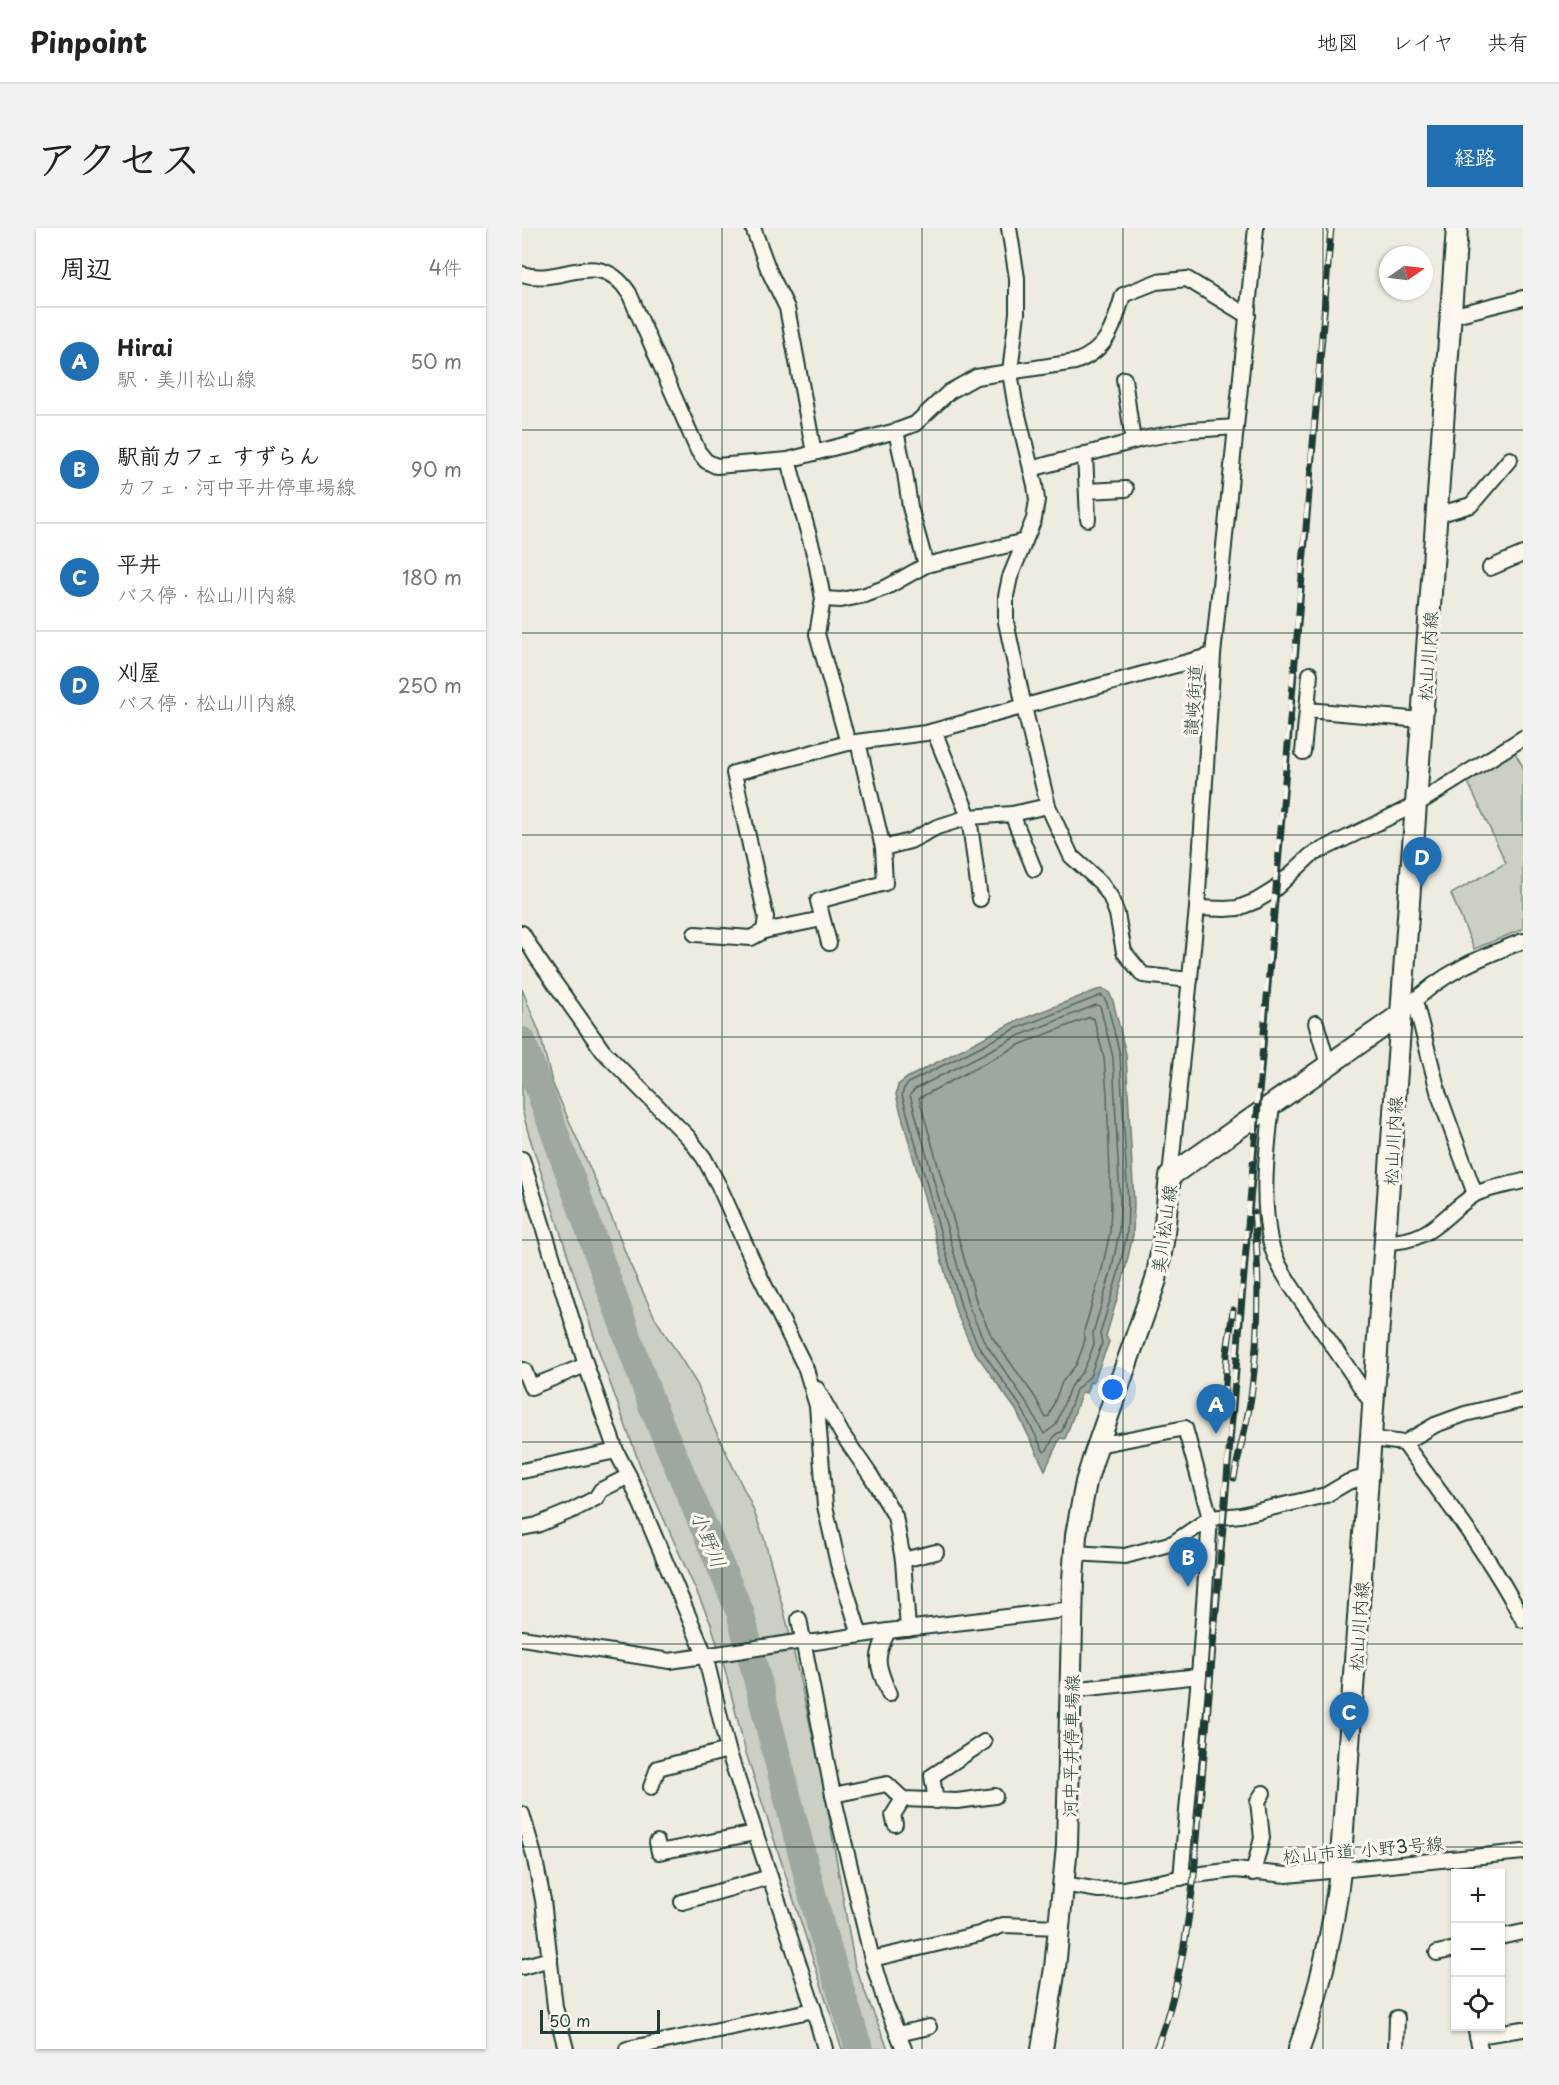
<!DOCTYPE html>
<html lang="ja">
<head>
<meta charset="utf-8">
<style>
  body { margin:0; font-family:"Playpen Sans","Klee One",sans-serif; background:#f2f2f2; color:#222 }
  .controls { position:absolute; right:18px; bottom:18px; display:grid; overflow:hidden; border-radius:0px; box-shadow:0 2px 4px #0004 }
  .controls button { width:54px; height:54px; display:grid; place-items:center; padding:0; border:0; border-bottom:2px solid #e0e0e0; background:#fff; color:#222; font:30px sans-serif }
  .compass { position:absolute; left:857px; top:18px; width:54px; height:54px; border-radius:50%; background:#fff; box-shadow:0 2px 4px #0004; rotate:76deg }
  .scale { position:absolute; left:18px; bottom:15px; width:120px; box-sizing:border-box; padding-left:6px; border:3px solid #1f3d34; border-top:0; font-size:16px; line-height:21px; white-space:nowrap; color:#1f3d34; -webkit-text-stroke:4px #fbf7ec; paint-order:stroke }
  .you { position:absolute; left:591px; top:1162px; width:21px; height:21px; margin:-15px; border:4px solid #fff; border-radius:50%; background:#1a73e8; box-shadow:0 0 0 9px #1a73e833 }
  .badge { display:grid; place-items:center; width:39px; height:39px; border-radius:50%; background:#1f6fb2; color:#fff; font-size:20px; font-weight:700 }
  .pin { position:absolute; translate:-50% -50px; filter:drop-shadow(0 2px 3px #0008) }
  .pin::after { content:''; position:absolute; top:32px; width:21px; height:18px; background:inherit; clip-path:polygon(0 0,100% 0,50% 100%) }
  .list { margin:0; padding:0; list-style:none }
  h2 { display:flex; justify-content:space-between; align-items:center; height:78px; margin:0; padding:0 24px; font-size:26px }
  h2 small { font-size:20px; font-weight:400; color:#767676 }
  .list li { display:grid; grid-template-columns:39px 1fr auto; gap:18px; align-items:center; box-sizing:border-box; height:108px; padding:0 24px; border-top:2px solid #e0e0e0 }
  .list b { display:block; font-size:22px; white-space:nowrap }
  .list p { margin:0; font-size:20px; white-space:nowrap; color:#767676 }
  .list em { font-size:20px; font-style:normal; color:#767676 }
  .icon { flex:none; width:33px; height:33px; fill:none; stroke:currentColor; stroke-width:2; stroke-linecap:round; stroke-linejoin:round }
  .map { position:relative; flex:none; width:1001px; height:1821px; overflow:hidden; border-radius:0px }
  header { display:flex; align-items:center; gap:36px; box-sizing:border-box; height:84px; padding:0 30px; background:#fff; border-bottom:2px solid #e0e0e0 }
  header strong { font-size:28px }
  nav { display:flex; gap:33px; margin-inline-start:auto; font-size:21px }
  .intro { display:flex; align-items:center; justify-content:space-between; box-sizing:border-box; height:144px; padding:0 36px }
  h1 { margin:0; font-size:42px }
  .button { padding:15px 27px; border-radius:0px; background:#1f6fb2; color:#fff; font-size:21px; font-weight:700 }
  main { display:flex; gap:36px; padding:0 36px }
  aside { flex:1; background:#fff; border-radius:0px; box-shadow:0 2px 4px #0004 }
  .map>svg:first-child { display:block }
  .green { fill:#cbcfc4; stroke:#75867c; stroke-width:1.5 }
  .water { fill:#9fa89f; stroke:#6c7d74; stroke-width:1.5 }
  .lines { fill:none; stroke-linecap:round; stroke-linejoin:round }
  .shore { stroke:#52685f; stroke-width:1.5 }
  .river { stroke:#9fa89f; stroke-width:28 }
  .street-casing { stroke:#1f3d34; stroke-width:18 }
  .secondary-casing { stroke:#1f3d34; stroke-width:24 }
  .street { stroke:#fbf7ec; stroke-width:14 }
  .secondary { stroke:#fbf7ec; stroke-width:20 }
  .rail-casing { stroke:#1f3d34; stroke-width:7 }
  .rail { stroke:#fbf7ec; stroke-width:4.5; stroke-dasharray:14; stroke-linecap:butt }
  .grid { fill:none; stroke:#1f3d34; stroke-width:1.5; stroke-opacity:0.55 }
  .labels { text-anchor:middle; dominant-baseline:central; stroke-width:6; stroke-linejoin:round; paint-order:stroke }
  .street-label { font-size:18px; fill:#1f3d34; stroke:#fbf7ec }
  .water-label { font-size:20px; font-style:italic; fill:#455d54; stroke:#fbf7ec }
</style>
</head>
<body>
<header>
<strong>Pinpoint</strong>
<nav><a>地図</a><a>レイヤ</a><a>共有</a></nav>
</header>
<div class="intro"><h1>アクセス</h1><a class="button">経路</a></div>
<main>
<aside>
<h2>周辺<small>4件</small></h2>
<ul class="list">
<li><span class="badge">A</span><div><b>Hirai</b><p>駅 · 美川松山線</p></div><em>50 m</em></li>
<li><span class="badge">B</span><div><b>駅前カフェ すずらん</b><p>カフェ · 河中平井停車場線</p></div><em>90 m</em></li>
<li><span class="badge">C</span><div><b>平井</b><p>バス停 · 松山川内線</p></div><em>180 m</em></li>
<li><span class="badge">D</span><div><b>刈屋</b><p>バス停 · 松山川内線</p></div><em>250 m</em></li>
</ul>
</aside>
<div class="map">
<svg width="1001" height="1821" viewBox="0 0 1001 1821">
  <rect width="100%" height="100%" fill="#eeece1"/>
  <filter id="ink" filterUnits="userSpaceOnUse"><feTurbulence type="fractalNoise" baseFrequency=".0167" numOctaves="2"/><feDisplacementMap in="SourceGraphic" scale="12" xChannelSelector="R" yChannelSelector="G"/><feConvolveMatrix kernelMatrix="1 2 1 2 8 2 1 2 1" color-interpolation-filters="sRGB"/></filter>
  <g filter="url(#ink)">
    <g class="green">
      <path d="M991 521 1001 539V701L952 721 929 666 984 635 944 550Z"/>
      <path d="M0 761 18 806 30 854 92 995 107 1034 133 1090 175 1156 191 1197 229 1276 242 1310 265 1395 301 1554 333 1739 366 1821H320L224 1525 202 1438 189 1396 119 1240 79 1130 6 904 0 881Z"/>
    </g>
    <path class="water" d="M581 761 587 764 591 773 604 826 612 976 611 1007 602 1047 584 1108 587 1114 571 1155 568 1154 564 1165 560 1164 543 1211 538 1210 523 1242 494 1182 450 1120 434 1084 374 867 376 857 385 850 490 795 575 762Z"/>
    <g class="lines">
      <g class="shore">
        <path d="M580 767 585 775 598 827 606 976 605 1006 596 1046 578 1106 580 1115 568 1148 554 1162 540 1203 533 1207 525 1222 522 1224 499 1179 456 1117 440 1082 380 867 382 860 388 854 493 801Z"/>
        <path d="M574 777 578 778 591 829 598 976 597 1005 589 1044 571 1105 572 1116 566 1132 561 1143 548 1159 534 1197 522 1206 505 1175 462 1113 447 1079 388 867 393 861 496 808Z"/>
        <path d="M568 789 572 791 582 830 585 866 589 976 588 1004 580 1041 562 1103V1116L554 1137 540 1154 527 1188 524 1190 513 1169 470 1109 455 1076 397 870 499 816Z"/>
      </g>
      <path class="river" d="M0 813 130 1177 218 1384 299 1700 337 1821"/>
      <g class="street-casing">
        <g id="street">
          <path d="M231 0 247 43 265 80 292 225"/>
          <path d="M487 0 495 50V85L488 144 493 175 513 257 515 272 512 291 488 349 484 368V394L502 479 526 578 549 628 578 654 588 668 595 686 602 724 621 747 668 752"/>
          <path d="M0 46C39 59 76 17 107 65L176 223 184 233 194 238 266 232 374 203 393 196 427 164 454 149 553 134C586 122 592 98 601 67L634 54 665 51 726 88"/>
          <path d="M929 88 1001 70"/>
          <path d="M602 151 611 213"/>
          <path d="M374 203 383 245 388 279 404 337"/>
          <path d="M563 226 566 291"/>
          <path d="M266 232 294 333 301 371 295 406 326 515"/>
          <path d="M509 241 620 211 669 202 714 199"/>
          <path d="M565 263 604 261"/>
          <path d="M915 287 949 277 988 231"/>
          <path d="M968 340 1001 326"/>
          <path d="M301 371 319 372 343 367 365 359 404 337 503 313"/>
          <path d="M785 482 788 446"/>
          <path d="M412 503 447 589 458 671"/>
          <path d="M781 524 785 482 900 492"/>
          <path d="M490 586 512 641"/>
          <path d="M361 620 388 613 415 599 447 589 490 586 526 578"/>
          <path d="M675 680 703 681 716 680 734 673 752 662 789 627 895 576 1001 510"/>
          <path d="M242 703 300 691"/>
          <path d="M0 705 15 730 81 823 166 909 182 930 197 958 234 1040 284 1141 295 1178 303 1278 316 1336 338 1407"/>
          <path d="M173 706 229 710 242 703 244 689 212 545 326 515 404 505 691 427"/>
          <path d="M307 715 296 673 363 655 361 620 336 514"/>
          <path d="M893 773 917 867 953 966"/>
          <path d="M887 778C921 744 957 730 1001 713"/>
          <path d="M794 795 806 837"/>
          <path d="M750 876C745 922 739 967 748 1012 754 1040 775 1066 790 1088 811 1118 832 1148 852 1179"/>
          <path d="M0 931 64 1137 94 1223 107 1248 183 1427 206 1522 292 1782 303 1821"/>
          <path d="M648 948 675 680 691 427 734 0"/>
          <path d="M864 1014C911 1013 917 990 952 967 963 960 988 957 1001 953"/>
          <path d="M0 1143 2 1142 9 1159 64 1137"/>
          <path d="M295 1161 320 1206 349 1248 373 1288 381 1332 386 1401"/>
          <path d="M850 1211 882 1215 913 1197 943 1186 1001 1172"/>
          <path d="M882 1215C923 1272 969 1329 1001 1392"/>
          <path d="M576 1217 663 1200 688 1290 677 1448 659 1650"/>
          <path d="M0 1243 94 1223"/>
          <path d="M0 1300 15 1297 51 1282 74 1270 79 1262 107 1248"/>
          <path d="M552 1325 603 1328 651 1315 688 1290 719 1287 804 1267 826 1254 847 1248"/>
          <path d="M381 1332 414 1324"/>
          <path d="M277 1391 311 1567 350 1731 364 1777 382 1821"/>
          <path d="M366 1403C351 1433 356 1437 367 1466"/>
          <path d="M0 1410 148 1433 275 1414H293L366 1403 551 1381"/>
          <path d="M549 1462 677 1448"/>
          <path d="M129 1559 136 1540 206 1522"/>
          <path d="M311 1567 365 1556 381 1571 435 1573 473 1568"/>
          <path d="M414 1573 410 1548 462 1514"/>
          <path d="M0 1586 12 1627 21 1672 33 1779 44 1821"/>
          <path d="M373 1596 371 1587 381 1571"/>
          <path d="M135 1614 137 1624 233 1605"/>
          <path d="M731 1645 740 1610 736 1573 741 1565"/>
          <path d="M541 1656 577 1662 601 1661 672 1647 713 1642 765 1647 1001 1624"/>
          <path d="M160 1674 248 1649"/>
          <path d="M978 1709 1001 1704"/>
          <path d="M915 1725 933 1721"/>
          <path d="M350 1731 457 1706 481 1697 538 1699"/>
          <path d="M0 1739 28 1731"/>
          <path d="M953 1798 958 1821"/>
          <path d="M376 1806 407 1799"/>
          <path d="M955 1808 1001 1801"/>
          <path d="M105 1821 292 1782"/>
          <path d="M874 1821 875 1790"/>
        </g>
      </g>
      <g class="secondary-casing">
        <g id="secondary">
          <path d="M520 1821 533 1740 545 1618 551 1352 554 1307 564 1254 573 1225 634 1052 641 1014 648 948 878 787"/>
          <path d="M777 1821C798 1763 811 1704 818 1643L935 0"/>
        </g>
      </g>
      <use href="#street" class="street"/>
      <use href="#secondary" class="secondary"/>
      <g class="rail-casing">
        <g id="rail">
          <path d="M702 1172 705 1125 711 1082"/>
          <path d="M712 1250C717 1223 725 1196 729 1169 737 1108 738 1046 732 985"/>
          <path d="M634 1821C656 1765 665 1707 672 1647 716 1098 761 549 809 0"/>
        </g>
      </g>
      <use href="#rail" class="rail"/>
    </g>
  </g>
  <path class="grid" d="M200 0V1821M400 0V1821M601 0V1821M801 0V1821M0 202H1001M0 405H1001M0 607H1001M0 809H1001M0 1012H1001M0 1214H1001M0 1416H1001M0 1619H1001"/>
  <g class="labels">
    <g class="street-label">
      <text transform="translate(905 428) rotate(-86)">松山川内線</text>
      <text transform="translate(670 472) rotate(-86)">讃岐街道</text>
      <text transform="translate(870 913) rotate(-87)">松山川内線</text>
      <text transform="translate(641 1001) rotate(-82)">美川松山線</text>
      <text transform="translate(836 1398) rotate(-86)">松山川内線</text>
      <text transform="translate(548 1518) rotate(-89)">河中平井停車場線</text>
      <text transform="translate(841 1621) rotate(-5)">松山市道 小野3号線</text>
    </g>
    <g class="water-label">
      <text transform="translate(187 1311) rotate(67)">小野川</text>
    </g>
  </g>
</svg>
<div class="controls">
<button>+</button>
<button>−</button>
<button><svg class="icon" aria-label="locate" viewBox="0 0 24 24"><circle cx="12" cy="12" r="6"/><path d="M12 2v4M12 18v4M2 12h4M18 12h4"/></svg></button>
</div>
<svg class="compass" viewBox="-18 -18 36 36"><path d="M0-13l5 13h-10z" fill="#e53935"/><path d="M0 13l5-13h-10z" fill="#767676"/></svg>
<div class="scale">50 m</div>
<div class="you"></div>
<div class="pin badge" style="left:694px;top:1206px">A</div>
<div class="pin badge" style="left:666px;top:1359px">B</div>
<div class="pin badge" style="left:827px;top:1514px">C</div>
<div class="pin badge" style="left:900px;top:659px">D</div>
</div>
</main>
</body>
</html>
